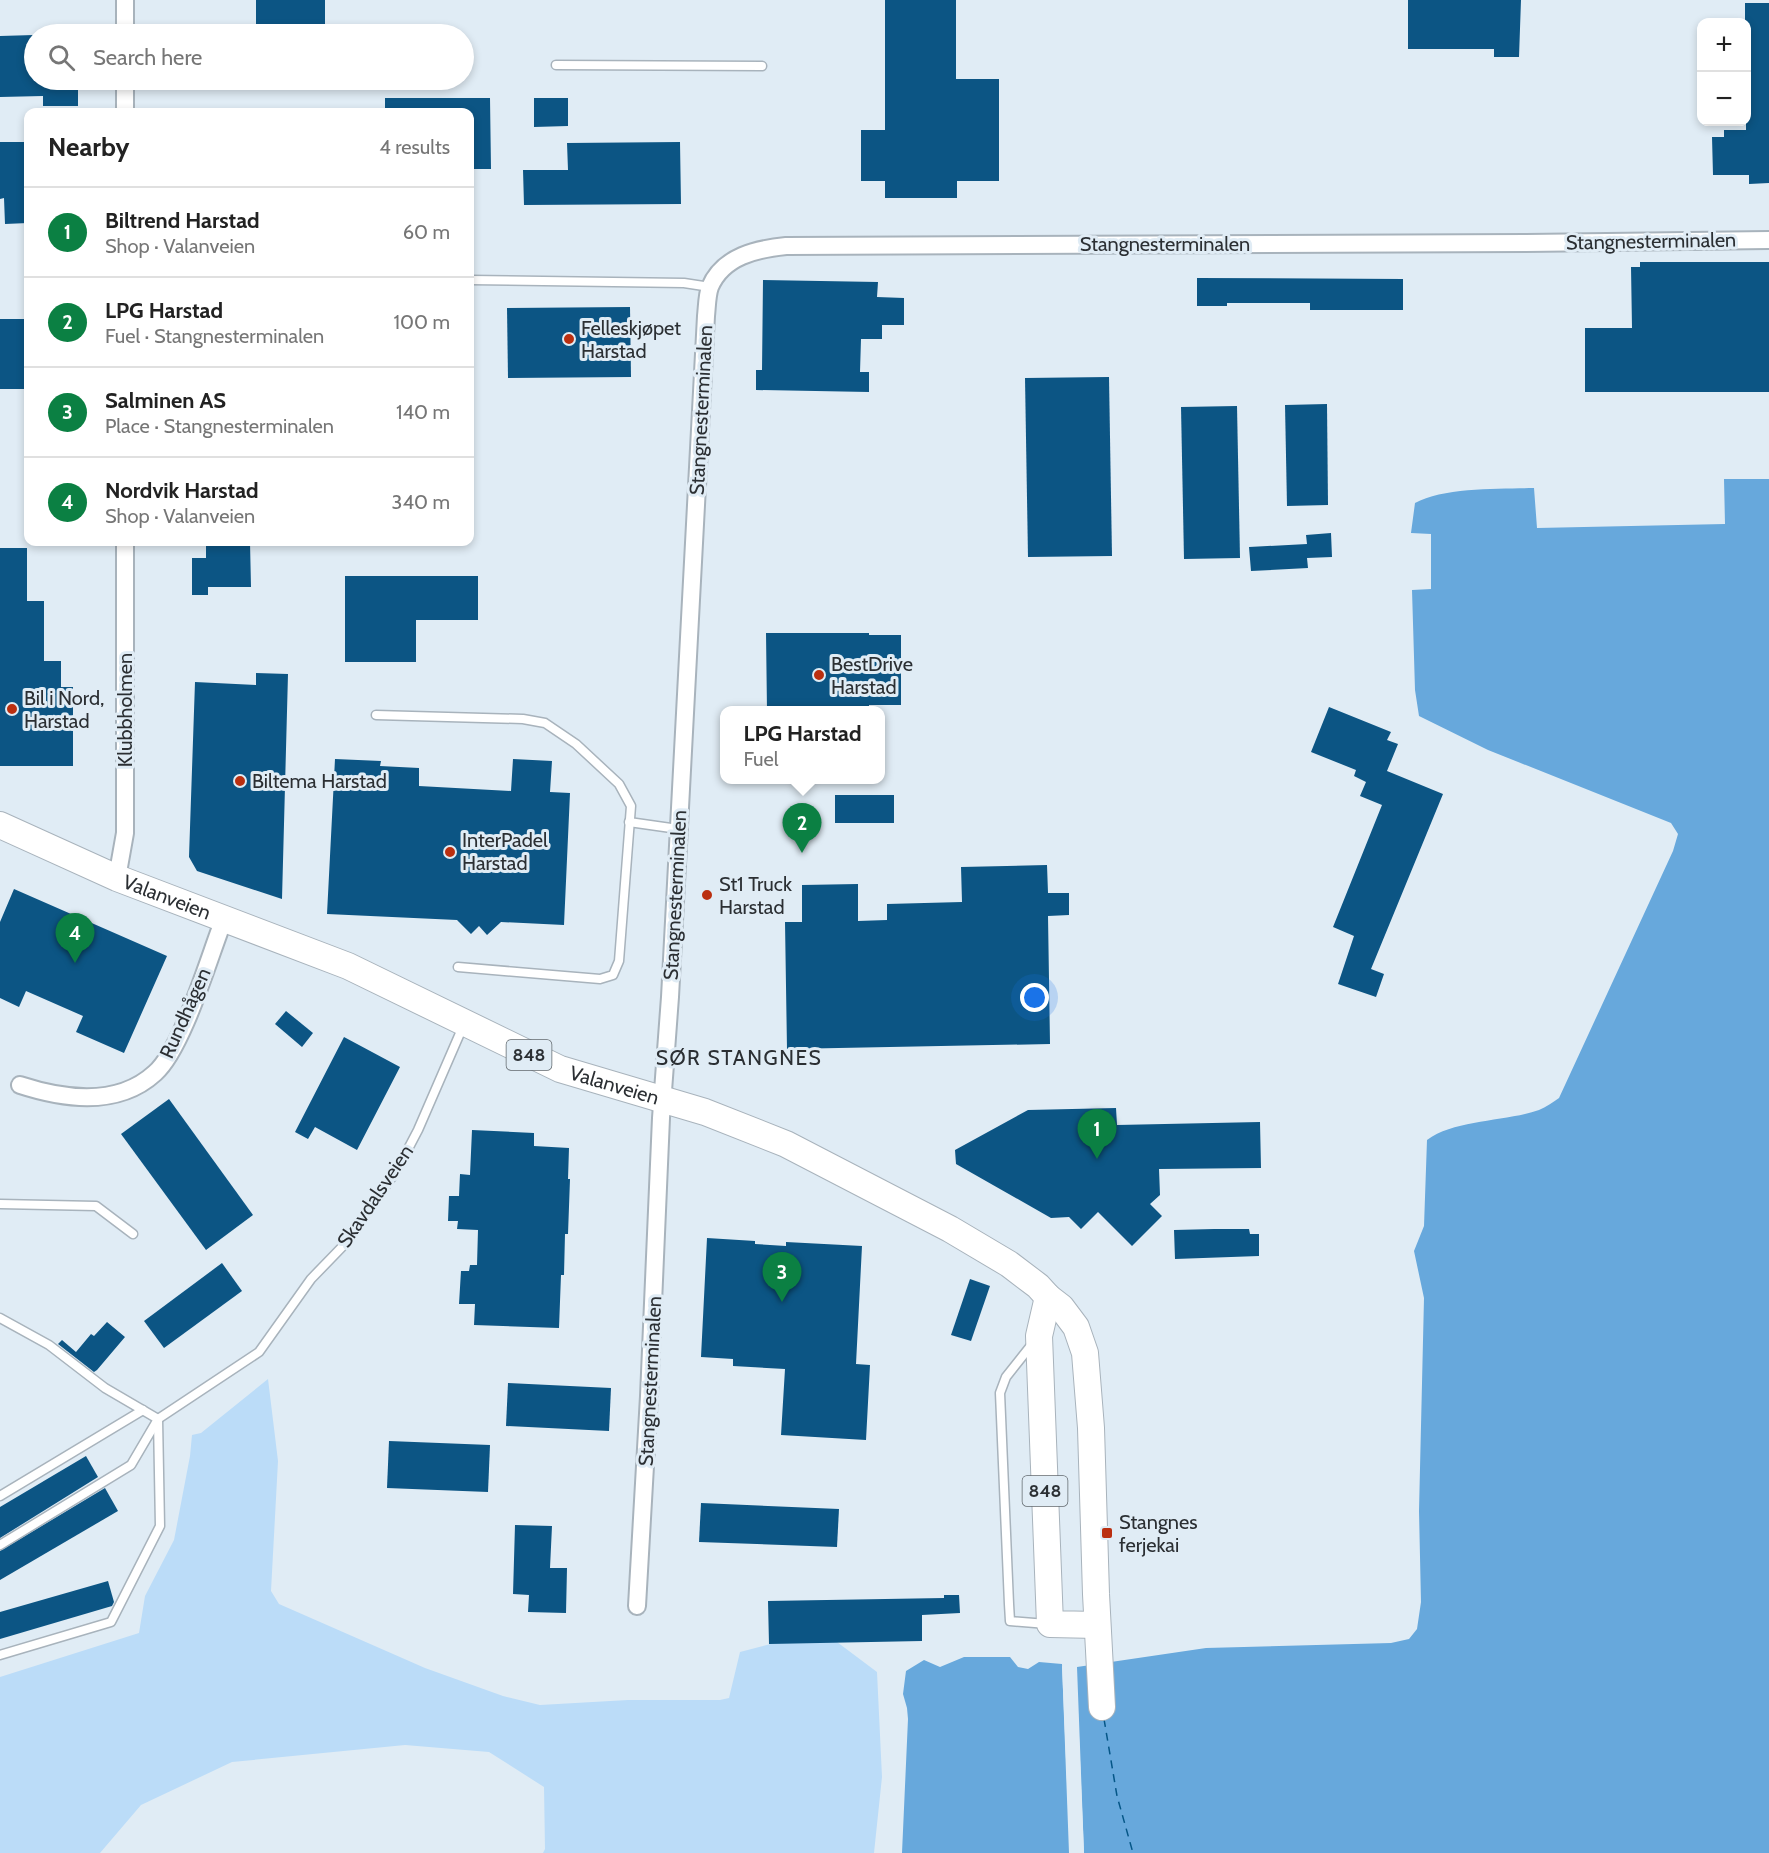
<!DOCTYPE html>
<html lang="en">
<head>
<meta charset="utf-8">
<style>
  body { margin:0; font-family:Cabin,sans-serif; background:#f2f2f2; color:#222 }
  .controls { position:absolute; right:18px; top:18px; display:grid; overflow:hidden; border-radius:12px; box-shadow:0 3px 9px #0003 }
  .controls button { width:54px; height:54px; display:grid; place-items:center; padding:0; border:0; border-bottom:2px solid #e0e0e0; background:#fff; color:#222; font:30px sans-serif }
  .you { position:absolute; left:1035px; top:998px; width:21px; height:21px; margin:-15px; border:4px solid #fff; border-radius:50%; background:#1a73e8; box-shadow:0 0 0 9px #1a73e833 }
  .badge { display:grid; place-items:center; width:39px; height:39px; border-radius:50%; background:#0b8043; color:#fff; font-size:20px; font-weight:700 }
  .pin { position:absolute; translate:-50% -50px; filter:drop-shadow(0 2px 3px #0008) }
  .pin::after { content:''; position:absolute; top:32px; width:21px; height:18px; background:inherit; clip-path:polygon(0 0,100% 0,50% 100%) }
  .popup { position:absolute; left:720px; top:706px; width:165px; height:78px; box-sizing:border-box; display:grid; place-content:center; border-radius:12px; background:#fff; filter:drop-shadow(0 2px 4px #0005); font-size:20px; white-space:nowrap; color:#767676 }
  .popup b { font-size:22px; color:#222 }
  .popup::after { content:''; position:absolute; left:50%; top:100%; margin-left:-12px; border:12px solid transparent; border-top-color:#fff }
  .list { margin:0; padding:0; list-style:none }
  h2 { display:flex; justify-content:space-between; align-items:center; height:78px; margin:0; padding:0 24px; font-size:26px }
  h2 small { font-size:20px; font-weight:400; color:#767676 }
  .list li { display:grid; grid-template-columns:39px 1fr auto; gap:18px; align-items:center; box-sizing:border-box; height:90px; padding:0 24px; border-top:2px solid #e0e0e0 }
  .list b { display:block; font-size:22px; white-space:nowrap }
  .list p { margin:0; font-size:20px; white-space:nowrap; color:#767676 }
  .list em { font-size:20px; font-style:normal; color:#767676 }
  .icon { flex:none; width:33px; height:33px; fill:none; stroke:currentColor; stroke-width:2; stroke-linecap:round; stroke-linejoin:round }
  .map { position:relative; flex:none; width:1769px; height:1853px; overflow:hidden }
  .search { position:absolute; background:#fff; box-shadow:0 3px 9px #0003; left:24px; top:24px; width:450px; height:66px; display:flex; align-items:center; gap:15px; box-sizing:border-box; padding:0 21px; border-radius:33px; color:#767676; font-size:22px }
  .panel { position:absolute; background:#fff; box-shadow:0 3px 9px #0003; left:24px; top:108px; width:450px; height:438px; border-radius:12px }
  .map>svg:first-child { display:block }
  .green { fill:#bbdcf8 }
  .water { fill:#67a8dc }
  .pier { fill:#e0ecf5 }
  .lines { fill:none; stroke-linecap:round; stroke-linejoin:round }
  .ferry { stroke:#055687; stroke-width:1.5; stroke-dasharray:8 6; stroke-linecap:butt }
  .building { fill:#0c5584 }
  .lane-casing { stroke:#a8b3bc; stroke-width:11 }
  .street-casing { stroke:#a8b3bc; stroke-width:20 }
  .primary-casing { stroke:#a8b3bc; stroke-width:28 }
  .lane { stroke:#fff; stroke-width:8 }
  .street { stroke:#fff; stroke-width:16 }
  .primary { stroke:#fff; stroke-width:26 }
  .poi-dot { fill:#ba2f10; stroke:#e0ecf5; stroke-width:2 }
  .labels { text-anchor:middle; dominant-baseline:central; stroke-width:6; stroke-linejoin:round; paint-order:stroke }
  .shield { fill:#e0ecf5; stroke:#61686d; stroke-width:1.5 }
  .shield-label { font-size:18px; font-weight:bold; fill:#2b2f33 }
  .street-label { font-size:20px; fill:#2b2f33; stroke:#e0ecf5 }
  .poi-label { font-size:20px; fill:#2b2f33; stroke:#e0ecf5; text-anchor:start }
  .neighbourhood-label { font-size:21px; letter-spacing:1.5px; fill:#2b2f33; stroke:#e0ecf5 }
</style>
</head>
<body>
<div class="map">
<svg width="1769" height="1853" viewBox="0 0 1769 1853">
  <rect width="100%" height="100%" fill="#e0ecf5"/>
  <path class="green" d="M268 1379 278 1461 271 1591 279 1604 425 1668 503 1696 540 1705 628 1700H720L729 1698 740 1652 782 1641 837 1642 877 1672 882 1777 874 1853H543L545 1849 544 1787 489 1752 405 1745 232 1762 141 1805 100 1853H0V1677L139 1633 145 1596 174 1540 190 1456 192 1435 201 1433Z"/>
  <g class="water">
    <path d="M1724 479H1769V1853H1084L1077 1667 1206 1648 1391 1643 1409 1639 1417 1629 1421 1602 1419 1511 1424 1298 1414 1251 1424 1226 1427 1140C1456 1119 1505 1122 1539 1110 1546 1107 1553 1102 1559 1098L1673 851 1678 834 1671 823 1488 750 1419 716 1415 690 1412 590 1431 589V534L1411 533 1415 503C1444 487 1500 489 1534 488L1537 528 1725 524Z"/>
    <path d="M964 1657H1010L1018 1667 1028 1669 1039 1662 1062 1664 1069 1853H902L908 1719 907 1708 903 1694 906 1671 924 1660 940 1667Z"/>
  </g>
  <g class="pier">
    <path d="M1062 1666H1065L1072 1853H1070Z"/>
    <path d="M1074 1666H1076L1084 1853H1081Z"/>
  </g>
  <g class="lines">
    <path class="ferry" d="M1104 1719 1117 1796 1133 1853"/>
  </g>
  <g class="building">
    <rect x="256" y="0" width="69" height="34"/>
    <path d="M885 0H956V79H999V181H957V198H885V181H861V130H885Z"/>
    <path d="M1408 0H1521L1519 57H1494V49H1408Z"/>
    <path d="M1745 3H1769V183L1749 184V175H1713L1712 137H1724V130H1746V22H1745Z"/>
    <path d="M34 35V80H78V106H43V96L0 97V36Z"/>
    <path d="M385 98H490L491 169H470V112H385Z"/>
    <path d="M534 98H568V126L534 127Z"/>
    <path d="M0 142H28V223L5 224 4 198 0 199Z"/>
    <path d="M680 142 681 204 524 205 523 170H568L567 143Z"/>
    <path d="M1640 262H1769V392H1585V328H1632L1631 267H1640Z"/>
    <path d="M1197 278 1403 279V310H1310V303H1227V306H1197Z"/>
    <path d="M763 280 878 282 877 297 904 298V325H882V339H861L860 372H869V392L756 390V370H762Z"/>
    <path d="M630 307 631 377 508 378 507 308Z"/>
    <rect x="0" y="319" width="28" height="70"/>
    <path d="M1109 377 1112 556 1028 557 1025 378Z"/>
    <path d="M1327 404 1328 505 1287 506 1285 405Z"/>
    <path d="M1237 406 1240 558 1184 559 1181 407Z"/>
    <path d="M1331 533 1332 557 1307 558 1308 568 1251 571 1249 547 1307 544 1306 535Z"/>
    <path d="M206 542H250L251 587H208V595H192V558H206Z"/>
    <path d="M0 548H27V601H44V661H61V687H73V766H0Z"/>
    <path d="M345 576H478V620H416V662H345Z"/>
    <path d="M766 633H869V635H901V705H869V711H767Z"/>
    <path d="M256 673 288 674 282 899 197 871 189 857 195 682 256 685Z"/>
    <path d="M1329 707 1391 732 1387 740 1398 744 1387 771 1443 794 1371 969 1384 974 1376 997 1338 984 1354 936 1333 927 1382 805 1360 796 1366 782 1354 776 1356 770 1311 752Z"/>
    <path d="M335 759 381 761 380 766 419 768V786L511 791 513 759 552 761 550 792 570 793 564 925 501 922 487 935 479 926 471 934 457 920 327 914Z"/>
    <rect x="835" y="795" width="59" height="28"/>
    <path d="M1047 865 1048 893H1069V915L1048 916 1050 1044 787 1049 785 922H802V885L858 884V921L887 920V904L962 902 961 867Z"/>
    <path d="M14 889 167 956 124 1053 76 1032 83 1016 26 991 19 1007 0 998V922Z"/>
    <path d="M286 1011 313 1033 302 1047 275 1024Z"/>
    <path d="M344 1037 400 1067 357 1150 315 1127 308 1139 295 1132Z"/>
    <path d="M169 1099 253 1215 206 1250 121 1134Z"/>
    <path d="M1116 1108 1117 1125 1260 1122 1261 1168 1159 1169 1160 1195 1150 1204 1162 1216 1132 1246 1098 1212 1081 1229 1069 1217 1051 1218 956 1164 955 1150 1028 1110Z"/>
    <path d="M472 1130 534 1133V1146L569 1148 568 1179H570L568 1234H565L564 1275H561L559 1328 474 1325 475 1304H459L461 1271H469L470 1265H477L478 1230 457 1229 458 1221H448L449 1196H459L460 1174 470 1175Z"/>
    <path d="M1214 1229H1249L1250 1234H1259V1256L1175 1259 1174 1230Z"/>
    <path d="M707 1238 755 1241V1244L786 1246V1242L862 1246 856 1364 870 1365 866 1440 781 1435 785 1369 733 1366V1359L701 1357Z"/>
    <path d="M222 1263 242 1291 164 1348 144 1321Z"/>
    <path d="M970 1279 990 1286 971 1341 951 1335Z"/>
    <path d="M107 1322 125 1337 97 1370 94 1372 58 1344 62 1340 76 1352 91 1334 94 1336Z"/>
    <path d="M508 1383 611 1388 609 1431 506 1426Z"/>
    <path d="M389 1441 490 1445 488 1492 387 1488Z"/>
    <path d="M86 1456 98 1477 0 1538V1507Z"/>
    <path d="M105 1488 118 1511 0 1580V1551Z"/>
    <path d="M701 1503 839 1509 837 1547 699 1542Z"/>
    <path d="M515 1525 552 1526 550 1568H567L566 1613 528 1612 529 1595 513 1594Z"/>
    <path d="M108 1581 114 1602 112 1606 0 1639V1612Z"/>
    <path d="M944 1595H959L960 1613 922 1615V1641L769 1644 768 1601 944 1598Z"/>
  </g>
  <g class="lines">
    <g class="lane-casing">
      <g id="lane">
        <path d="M556 65 762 66"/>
        <path d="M470 280 684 283 710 287"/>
        <path d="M376 715 523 719 545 723 576 744 619 784 631 806 619 961 613 975 600 979 458 967"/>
        <path d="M629 822 678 829"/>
        <path d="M0 1204 96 1206 133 1234"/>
        <path d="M0 1318 49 1345 105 1388 158 1419 259 1352 311 1279 342 1247 397 1170 418 1130 464 1024"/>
        <path d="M1033 1343 1006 1377 1000 1393 1009 1604 1010 1621 1047 1624"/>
        <path d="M0 1496 143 1410"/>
        <path d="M0 1545 131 1465 158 1419"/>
        <path d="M0 1655 111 1622 160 1526 158 1419"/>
      </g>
    </g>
    <g class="street-casing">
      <g id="street">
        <path d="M125 0V34"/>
        <path d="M125 80V112"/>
        <path d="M117 878 125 833V542"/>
        <path d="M20 1085C63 1099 118 1107 155 1073 183 1048 209 957 224 919"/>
        <path d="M637 1606 649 1396 661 1118 670 997 706 316C707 307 707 295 710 287 723 256 757 249 786 246L1526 243 1769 240"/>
      </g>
    </g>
    <g class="primary-casing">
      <g id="primary">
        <path id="s1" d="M0 825 117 878 348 966 560 1069 705 1112 786 1144 950 1229 1009 1264 1038 1286 1048 1297 1061 1307 1076 1327 1085 1353 1091 1428 1096 1594 1102 1707"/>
        <path d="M1048 1297 1039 1336 1050 1624 1097 1625"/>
      </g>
    </g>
    <use href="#lane" class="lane"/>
    <use href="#street" class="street"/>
    <use href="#primary" class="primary"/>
  </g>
  <g class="poi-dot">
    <circle cx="569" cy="339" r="6"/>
    <circle cx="819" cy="675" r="6"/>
    <circle cx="12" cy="709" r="6"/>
    <circle cx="240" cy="781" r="6"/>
    <circle cx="450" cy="852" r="6"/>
    <circle cx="707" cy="895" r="6"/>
    <rect x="1101" y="1527" width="12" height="12" rx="3"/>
  </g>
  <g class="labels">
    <g class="shield">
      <rect x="506.5" y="1040" width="45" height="30" rx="4.5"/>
      <rect x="1022.5" y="1476" width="45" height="30" rx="4.5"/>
    </g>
    <g class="shield-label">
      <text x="529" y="1055">848</text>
      <text x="1045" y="1491">848</text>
    </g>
    <g class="street-label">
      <text transform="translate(1651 241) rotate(-1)">Stangnesterminalen</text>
      <text x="1165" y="244">Stangnesterminalen</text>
      <text transform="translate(701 410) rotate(-87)">Stangnesterminalen</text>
      <text transform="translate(125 710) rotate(-90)">Klubbholmen</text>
      <text transform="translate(675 895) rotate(-87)">Stangnesterminalen</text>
      <text stroke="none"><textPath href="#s1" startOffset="182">Valanveien</textPath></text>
      <text transform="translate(185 1013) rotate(-66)">Rundhågen</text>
      <text stroke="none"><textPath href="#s1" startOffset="668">Valanveien</textPath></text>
      <text transform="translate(375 1196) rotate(-56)">Skavdalsveien</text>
      <text transform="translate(650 1381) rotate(-87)">Stangnesterminalen</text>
    </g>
    <g class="poi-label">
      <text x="581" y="328">Felleskjøpet<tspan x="581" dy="23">Harstad</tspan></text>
      <text x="831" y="664">BestDrive<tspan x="831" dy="23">Harstad</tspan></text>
      <text x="24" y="698">Bil i Nord,<tspan x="24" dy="23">Harstad</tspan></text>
      <text x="252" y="781">Biltema Harstad</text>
      <text x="462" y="840">InterPadel<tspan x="462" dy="23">Harstad</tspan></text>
      <text x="719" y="884">St1 Truck<tspan x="719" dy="23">Harstad</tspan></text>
      <text x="1119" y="1522">Stangnes<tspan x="1119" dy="23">ferjekai</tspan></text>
    </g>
    <g class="neighbourhood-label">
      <text x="739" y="1057">SØR STANGNES</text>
    </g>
  </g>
</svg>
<div class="controls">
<button>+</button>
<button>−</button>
</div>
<div class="you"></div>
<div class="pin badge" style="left:1097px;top:1159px">1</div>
<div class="pin badge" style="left:802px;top:853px">2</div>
<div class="popup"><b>LPG Harstad</b>Fuel</div>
<div class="pin badge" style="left:782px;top:1302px">3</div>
<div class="pin badge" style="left:75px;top:963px">4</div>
<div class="search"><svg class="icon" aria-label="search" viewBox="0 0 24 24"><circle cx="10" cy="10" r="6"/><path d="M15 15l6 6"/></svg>Search here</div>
<section class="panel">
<h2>Nearby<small>4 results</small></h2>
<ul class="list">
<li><span class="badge">1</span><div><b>Biltrend Harstad</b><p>Shop · Valanveien</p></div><em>60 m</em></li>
<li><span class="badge">2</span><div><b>LPG Harstad</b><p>Fuel · Stangnesterminalen</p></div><em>100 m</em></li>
<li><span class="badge">3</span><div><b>Salminen AS</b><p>Place · Stangnesterminalen</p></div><em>140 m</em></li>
<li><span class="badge">4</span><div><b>Nordvik Harstad</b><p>Shop · Valanveien</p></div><em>340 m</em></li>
</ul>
</section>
</div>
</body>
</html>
